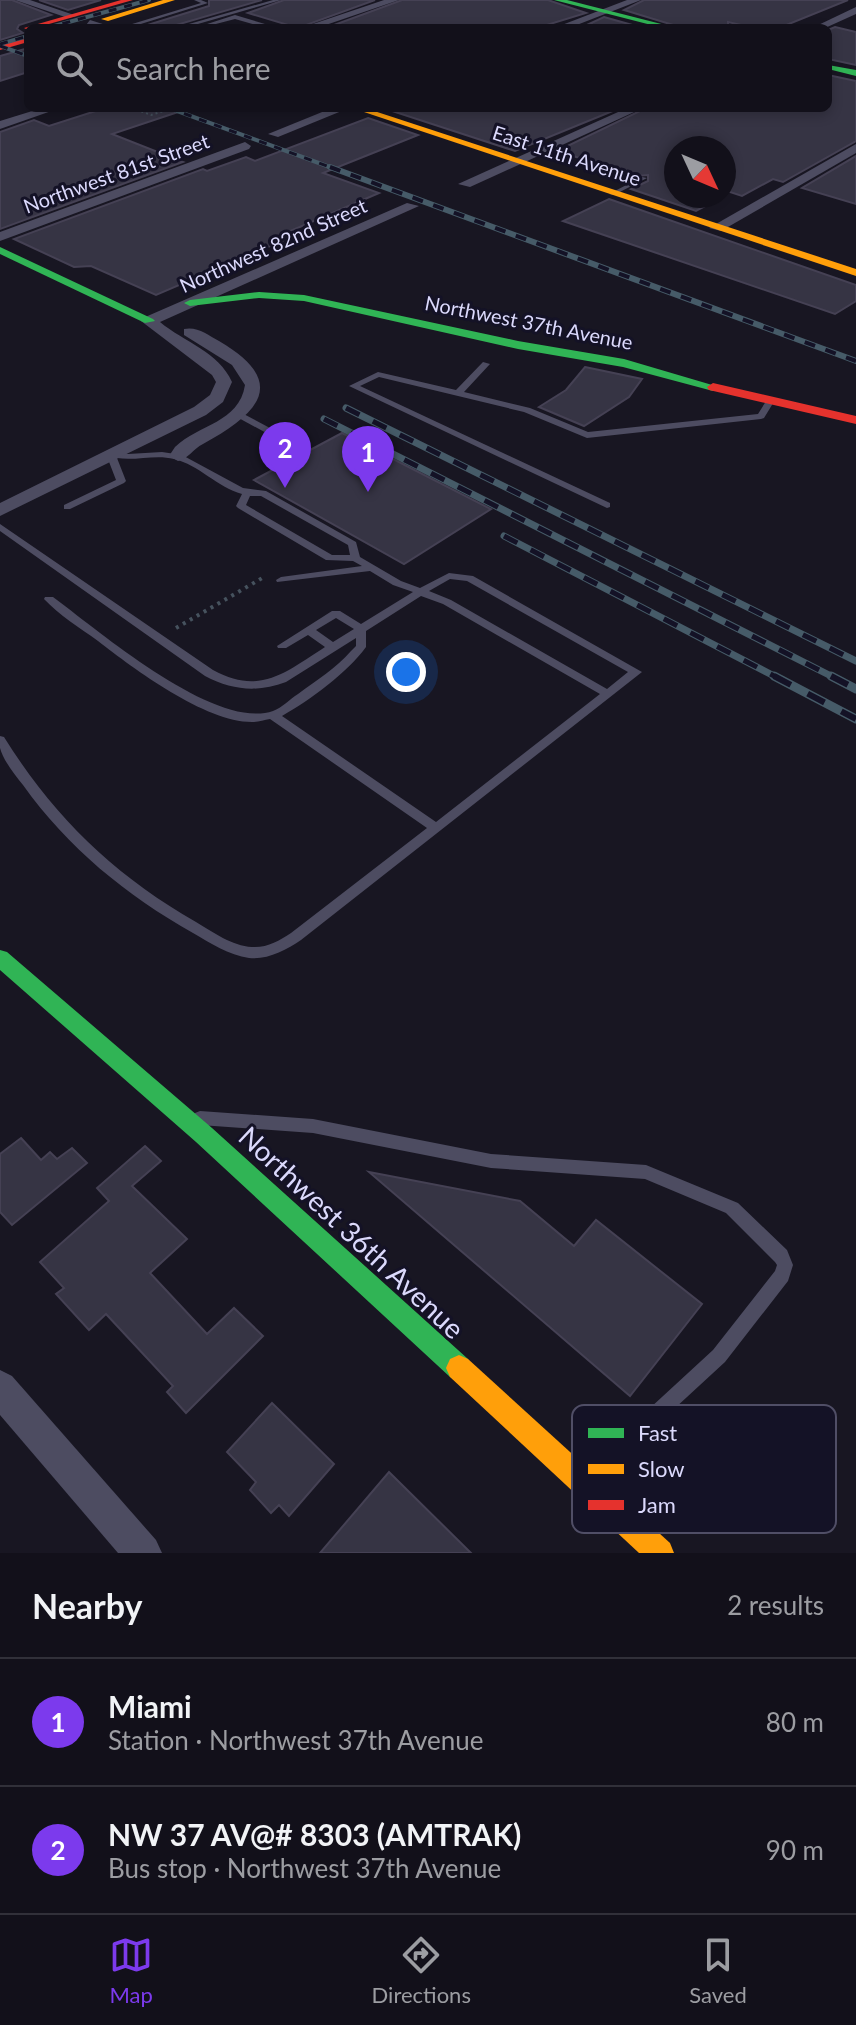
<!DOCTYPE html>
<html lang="en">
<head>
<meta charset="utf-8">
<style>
  body { margin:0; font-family:Lato,sans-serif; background:#1b1923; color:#f1f3f6 }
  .compass { position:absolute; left:664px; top:136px; width:72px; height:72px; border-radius:50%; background:#12101a; box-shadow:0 4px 12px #0003; rotate:134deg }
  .you { position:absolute; left:406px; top:672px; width:28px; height:28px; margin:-20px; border:6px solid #fff; border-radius:50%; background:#1a73e8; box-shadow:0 0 0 12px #1a73e833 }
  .badge { display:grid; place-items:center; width:52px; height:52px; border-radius:50%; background:#7c3aed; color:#fff; font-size:26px; font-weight:700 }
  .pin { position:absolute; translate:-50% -66px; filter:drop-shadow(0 2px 4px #0008) }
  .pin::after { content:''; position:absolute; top:42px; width:28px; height:24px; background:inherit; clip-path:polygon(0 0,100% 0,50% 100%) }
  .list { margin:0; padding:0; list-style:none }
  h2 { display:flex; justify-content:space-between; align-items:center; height:104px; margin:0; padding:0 32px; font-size:34px }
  h2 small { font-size:26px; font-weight:400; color:#9c9da2 }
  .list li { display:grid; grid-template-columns:52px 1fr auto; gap:24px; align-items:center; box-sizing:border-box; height:128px; padding:0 32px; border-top:2px solid #313039 }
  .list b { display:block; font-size:30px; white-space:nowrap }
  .list p { margin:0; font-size:26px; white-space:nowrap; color:#9c9da2 }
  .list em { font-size:26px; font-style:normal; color:#9c9da2 }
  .icon { flex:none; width:44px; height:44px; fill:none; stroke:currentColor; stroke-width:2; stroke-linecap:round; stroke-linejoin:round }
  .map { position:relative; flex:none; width:856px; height:1553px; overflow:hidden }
  .search { position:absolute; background:#12101a; box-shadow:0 4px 12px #0003; left:24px; right:24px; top:24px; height:88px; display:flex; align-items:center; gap:20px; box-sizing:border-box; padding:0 28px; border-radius:12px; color:#9c9da2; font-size:30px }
  .sheet { height:360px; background:#12101a }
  nav { display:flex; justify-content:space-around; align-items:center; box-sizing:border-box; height:112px; border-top:2px solid #313039; background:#12101a; font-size:22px; color:#9c9da2 }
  nav a { display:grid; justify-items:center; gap:4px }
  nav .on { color:#7c3aed }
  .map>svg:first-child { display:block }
  .building { fill:#363444; stroke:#454154; stroke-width:2 }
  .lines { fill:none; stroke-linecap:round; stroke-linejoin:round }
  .path-far1 { stroke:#46525e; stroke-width:2; stroke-dasharray:2 3; stroke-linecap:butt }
  .path { stroke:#46525e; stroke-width:4; stroke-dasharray:3 5; stroke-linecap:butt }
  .lane { fill:#4d4c61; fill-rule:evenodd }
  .street { fill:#4d4c61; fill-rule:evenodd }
  .fast { fill:#30b455; fill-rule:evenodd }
  .slow { fill:#ff9f0a; fill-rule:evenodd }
  .jam { fill:#e5322d; fill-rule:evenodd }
  .rail-far3-casing { stroke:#465b68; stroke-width:4 }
  .rail-far2-casing { stroke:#465b68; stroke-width:6 }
  .rail-far1-casing { stroke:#465b68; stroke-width:7 }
  .rail-casing { stroke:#465b68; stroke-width:9 }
  .rail-far3 { stroke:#141226; stroke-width:3; stroke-dasharray:8; stroke-linecap:butt }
  .rail-far2 { stroke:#141226; stroke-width:4; stroke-dasharray:11; stroke-linecap:butt }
  .rail-far1 { stroke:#141226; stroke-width:5; stroke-dasharray:15; stroke-linecap:butt }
  .rail { stroke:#141226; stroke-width:6; stroke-dasharray:19; stroke-linecap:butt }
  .labels { text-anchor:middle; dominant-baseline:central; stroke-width:6; stroke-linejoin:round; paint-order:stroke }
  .far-street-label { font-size:20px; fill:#dbd9fc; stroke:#141226 }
  .near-street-label { font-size:28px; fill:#dbd9fc; stroke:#141226 }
  .key { fill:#141226; stroke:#504e66; stroke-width:2 }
  .key-label { font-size:22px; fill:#dbd9fc }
</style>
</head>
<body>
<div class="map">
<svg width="856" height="1553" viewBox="0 0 856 1553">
  <rect width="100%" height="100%" fill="#181622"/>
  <g class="building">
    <path d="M0 0H12L51 15 19 25 17 29 23 33 0 40Z"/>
    <path d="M39 0H101L68 10Z"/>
    <path d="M209 0H262L166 28H138L209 6Z"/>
    <path d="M284 0H375L298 28 248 13Z"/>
    <path d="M402 0H548L586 13 537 28H326Z"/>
    <path d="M644 0H848L779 28H754L728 22V28H683L624 10Z"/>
    <path d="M604 17 643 28H606L589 24Z"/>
    <path d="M835 27 856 32V65L828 59V30Z"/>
    <path d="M28 48V72L0 81V56Z"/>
    <path d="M828 75 856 81V141L783 182 773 179 742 196 724 190V148H676V196H724L696 211 631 189 648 181V175L637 176 557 151 646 108H828Z"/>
    <path d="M105 108H177L178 112 112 134 183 162 0 229V132L34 120 49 126Z"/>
    <path d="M395 108H620L515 151 389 110Z"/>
    <path d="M368 118 418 135 323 173 379 193 281 235 289 238 156 295 91 266 74 267 14 239 203 169 207 171 246 157 255 161Z"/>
    <path d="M856 156V204L802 188Z"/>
    <path d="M609 199 856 285V301L835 314 563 221Z"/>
    <path d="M585 367 642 379 629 397 584 426 539 407 566 390Z"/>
    <path d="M342 433 491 509 404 564 254 480Z"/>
    <path d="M21 1138 41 1160 50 1152 57 1159 72 1148 87 1163 12 1225 0 1212V1154Z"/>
    <path d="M145 1146 161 1161 132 1186 187 1239 150 1273 207 1334 234 1308 263 1336 186 1413 167 1392 173 1386 106 1314 89 1330 56 1294 64 1288 40 1262 109 1201 97 1188Z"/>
    <path d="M369 1172 520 1201 574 1246 596 1220 702 1304 630 1396Z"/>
    <path d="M272 1403 334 1464 289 1516 279 1505 271 1513 250 1490 256 1482 227 1452Z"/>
    <path d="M389 1472 471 1553H320Z"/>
  </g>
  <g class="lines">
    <path class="path-far1" d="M132 108 151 115 173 108"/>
    <path class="path" d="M176 628 264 577"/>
    <g class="lane">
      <path d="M194 0H201L208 3 128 28H119L201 3Z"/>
      <path d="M273 0H281L184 28H175Z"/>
      <path d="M235 15 275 27 276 28H267L235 19 212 25 219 28H211L204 25Z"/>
      <path d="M642 177 647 178 614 195 609 194Z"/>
      <path d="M483 362 490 364 464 392 530 408 588 432 758 414 768 398 775 400 764 418 761 419 587 438 524 412 379 377 360 386 610 503V507L607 508 349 386 378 372 456 390Z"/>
      <path d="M238 411 298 443 299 445 295 448 292 447 235 416V412Z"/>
      <path d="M111 451 128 454 162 452 182 455 243 488 266 491 356 542 360 557 401 581 420 588 449 573 473 576 642 672 301 940C286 950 268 960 249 958 229 955 210 943 193 933 126 895 68 848 23 785 15 775 3 760 0 748 0 744 0 740 0 736L4 737C54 817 114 875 196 922 213 932 232 946 252 947 267 948 279 941 291 933L427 828 270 719C264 720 258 722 252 722 205 722 134 669 98 641 80 628 59 615 44 599L45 597H53C98 630 215 731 273 711 282 708 290 699 298 694 317 680 336 668 351 651L356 646V638L286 682C257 693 232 690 205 676L0 531V524L213 670C260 696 286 672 325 647L308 635 286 648H278L277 646 332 611H340L361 624 413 592 393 585 370 571 277 582 276 580 281 577 362 566 353 561 326 560 238 508 236 506 242 494C217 487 199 465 174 459 156 454 136 461 117 458L126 481 124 483 70 509H64V505L116 480 106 454ZM250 496H261L348 545 350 555H332L246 505ZM450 579 467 581 628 672 607 689 451 600 429 591ZM421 596 443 604 600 694 436 822 282 716C310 700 347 673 366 647V631ZM336 618 354 629 333 642 316 630Z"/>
      <path d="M200 1111 313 1119 491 1154 646 1165 738 1203 787 1250 793 1265 788 1281 725 1362 649 1432 609 1492 602 1494 595 1492 593 1485 595 1478 637 1420 713 1350 775 1271 777 1265 775 1262 726 1213 645 1179 491 1168 313 1133 200 1125 195 1123 192 1118 195 1113Z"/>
    </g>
    <g class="street">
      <path d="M15 0H30L77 16 68 18Z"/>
      <path d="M384 0H399L317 28H301Z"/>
      <path d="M627 0H641L569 28H554Z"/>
      <path d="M856 7V14L825 28H812Z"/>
      <path d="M90 20 109 26 110 28 86 25Z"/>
      <path d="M42 108H60L0 129V121Z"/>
      <path d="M332 108H349L278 137 268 134Z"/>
      <path d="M627 108H643L470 187 458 184Z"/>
      <path d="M245 142 251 146 249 149 0 241V232Z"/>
      <path d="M856 144V153L721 231 709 228Z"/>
      <path d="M407 203 419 206 160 322C184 342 219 352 232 382L223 402 206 415 0 516V503L194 407 210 395 216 382 212 375 141 321 143 318Z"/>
      <path d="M184 329C197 326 208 335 219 341 289 382 260 413 203 444 193 449 188 459 178 461L169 456 175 447C199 424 239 423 245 385L232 365 184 335Z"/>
      <path d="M0 1370 12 1376 156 1540 162 1553H118L0 1415Z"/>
    </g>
    <g class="fast">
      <path d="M554 0H567L677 28H663Z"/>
      <path d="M828 65 856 70V76L828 69Z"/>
      <path d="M0 247 153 319 155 321 145 323 0 254Z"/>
      <path d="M259 292 304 295 518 341 624 359 719 387 713 391 623 367 518 349 304 301 259 298 190 306 184 303 190 300Z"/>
      <path d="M0 950 7 952 212 1128 468 1359 472 1368 468 1377 459 1381 450 1377 196 1142 0 970Z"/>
    </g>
    <g class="slow">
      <path d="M163 0H175L108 21 101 19Z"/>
      <path d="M352 108H365L856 269V276Z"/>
      <path d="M459 1355 468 1359 670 1543 674 1553H639L450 1377 446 1368 450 1359Z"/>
    </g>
    <g class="jam">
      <path d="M121 0H133L28 30 24 28Z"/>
      <path d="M28 38V42L0 50V45Z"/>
      <path d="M713 383 856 416V424L709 390 707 387Z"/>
    </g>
    <g class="rail-far3-casing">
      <g id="rail-far3">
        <path d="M47 28 149 0"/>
        <path d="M0 44 28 36"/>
        <path d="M0 46 28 56"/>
        <path d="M169 108 335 169"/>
      </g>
    </g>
    <g class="rail-far2-casing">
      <path id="rail-far2" d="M330 167 856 361"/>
    </g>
    <g class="rail-far1-casing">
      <g id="rail-far1">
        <path d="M346 408 856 661"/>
        <path d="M324 419 835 678"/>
        <path d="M504 536 778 678"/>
      </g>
    </g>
    <g class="rail-casing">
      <g id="rail">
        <path d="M774 676 856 719"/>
        <path d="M831 676 856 689"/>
      </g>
    </g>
    <use href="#rail-far3" class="rail-far3"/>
    <use href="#rail-far2" class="rail-far2"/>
    <use href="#rail-far1" class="rail-far1"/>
    <use href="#rail" class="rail"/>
  </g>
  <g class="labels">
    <g class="far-street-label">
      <text transform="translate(567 155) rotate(18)">East 11th Avenue</text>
      <text transform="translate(116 173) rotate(-20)">Northwest 81st Street</text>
      <text transform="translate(273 245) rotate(-24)">Northwest 82nd Street</text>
      <text transform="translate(529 322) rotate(11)">Northwest 37th Avenue</text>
    </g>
    <g class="near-street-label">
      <text transform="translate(352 1232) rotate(43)">Northwest 36th Avenue</text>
    </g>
  </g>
  <rect x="572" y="1405" width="264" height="128" rx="12" class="key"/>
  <rect x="588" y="1428" width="36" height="10" fill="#30b455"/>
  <rect x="588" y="1464" width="36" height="10" fill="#ff9f0a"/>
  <rect x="588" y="1500" width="36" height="10" fill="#e5322d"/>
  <g class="key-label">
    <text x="638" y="1441">Fast</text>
    <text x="638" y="1477">Slow</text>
    <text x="638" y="1513">Jam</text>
  </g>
</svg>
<svg class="compass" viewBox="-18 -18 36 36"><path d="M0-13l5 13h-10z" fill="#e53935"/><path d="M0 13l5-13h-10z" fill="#9c9da2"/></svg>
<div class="you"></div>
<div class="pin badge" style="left:368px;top:492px">1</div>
<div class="pin badge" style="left:285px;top:488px">2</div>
<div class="search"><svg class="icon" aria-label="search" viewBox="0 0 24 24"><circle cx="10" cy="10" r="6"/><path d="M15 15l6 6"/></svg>Search here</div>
</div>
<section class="sheet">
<h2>Nearby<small>2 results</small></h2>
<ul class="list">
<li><span class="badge">1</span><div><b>Miami</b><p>Station · Northwest 37th Avenue</p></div><em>80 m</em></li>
<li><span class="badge">2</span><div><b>NW 37 AV@# 8303 (AMTRAK)</b><p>Bus stop · Northwest 37th Avenue</p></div><em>90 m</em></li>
</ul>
</section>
<nav>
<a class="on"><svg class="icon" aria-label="map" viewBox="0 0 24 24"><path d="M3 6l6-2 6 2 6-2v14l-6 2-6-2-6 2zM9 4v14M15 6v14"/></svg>Map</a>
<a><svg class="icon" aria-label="directions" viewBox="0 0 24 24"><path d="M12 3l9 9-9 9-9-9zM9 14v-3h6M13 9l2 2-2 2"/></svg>Directions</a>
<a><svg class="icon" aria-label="saved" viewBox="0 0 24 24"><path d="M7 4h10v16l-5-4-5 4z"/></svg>Saved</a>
</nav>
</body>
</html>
